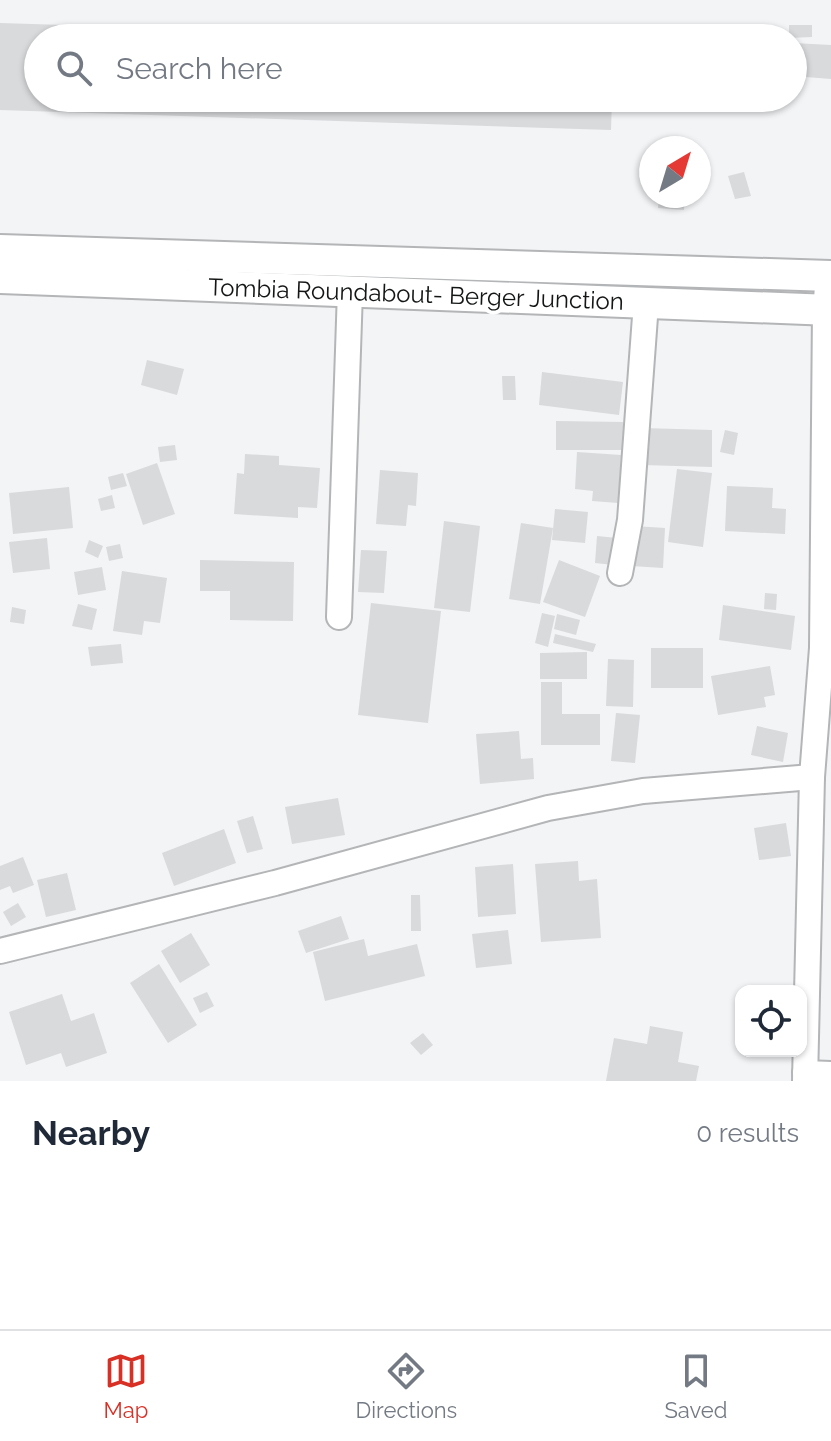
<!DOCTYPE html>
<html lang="en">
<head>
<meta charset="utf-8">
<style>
  body { margin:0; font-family:Raleway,sans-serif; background:#f2f2f3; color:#1f2937 }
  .controls { position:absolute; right:24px; bottom:24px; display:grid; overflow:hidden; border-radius:16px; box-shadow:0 2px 6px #0004 }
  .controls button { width:72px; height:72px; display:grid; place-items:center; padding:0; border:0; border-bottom:2px solid #e0e1e3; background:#fff; color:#1f2937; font:40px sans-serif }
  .compass { position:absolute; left:639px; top:136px; width:72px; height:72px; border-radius:50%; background:#fff; box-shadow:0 2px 6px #0004; rotate:38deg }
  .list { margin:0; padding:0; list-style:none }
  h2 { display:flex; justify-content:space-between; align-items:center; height:104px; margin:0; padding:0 32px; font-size:34px }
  h2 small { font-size:26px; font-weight:400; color:#747a83 }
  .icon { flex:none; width:44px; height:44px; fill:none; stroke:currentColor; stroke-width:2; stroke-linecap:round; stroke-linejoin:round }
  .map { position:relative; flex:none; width:831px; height:1081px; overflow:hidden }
  .search { position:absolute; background:#fff; box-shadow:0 2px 6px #0004; left:24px; right:24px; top:24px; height:88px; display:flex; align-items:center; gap:20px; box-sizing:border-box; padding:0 28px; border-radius:44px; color:#747a83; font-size:30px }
  .sheet { height:248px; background:#fff }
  nav { display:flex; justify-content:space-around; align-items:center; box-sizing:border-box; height:112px; border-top:2px solid #e0e1e3; background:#fff; font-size:22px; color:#747a83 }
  nav a { display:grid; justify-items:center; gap:4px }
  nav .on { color:#d93025 }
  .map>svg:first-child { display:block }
  .building { fill:#d8dadc }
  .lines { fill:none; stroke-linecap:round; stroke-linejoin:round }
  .minor-casing { stroke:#b3b5b7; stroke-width:28 }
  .major-casing { stroke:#b3b5b7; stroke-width:34 }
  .minor { stroke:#fff; stroke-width:24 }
  .major { stroke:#fff; stroke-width:30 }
  .labels { text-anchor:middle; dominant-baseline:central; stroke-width:8; stroke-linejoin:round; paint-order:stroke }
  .street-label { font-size:24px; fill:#141515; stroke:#fff }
</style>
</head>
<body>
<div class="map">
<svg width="831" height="1081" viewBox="0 0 831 1081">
  <rect width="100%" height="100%" fill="#f2f4f6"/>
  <g class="building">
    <path d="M0 23 383 35V38H38V98H612L611 130 0 110Z"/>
    <path d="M789 25H812V37L789 38Z"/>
    <path d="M793 43 831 45V79L793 76Z"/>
    <path d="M744 172 751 196 735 199 728 176Z"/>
    <path d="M659 196H685L684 210 658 208Z"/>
    <path d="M147 360 184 369 177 395 141 385Z"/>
    <path d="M542 372 623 382 619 415 539 405Z"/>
    <path d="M502 376H515L516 400H503Z"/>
    <path d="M556 421 623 422V450H556Z"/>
    <path d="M642 428 712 430V467L642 465Z"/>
    <path d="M725 430 738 433 734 455 720 452Z"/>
    <path d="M175 445 177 460 160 462 158 447Z"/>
    <path d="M577 452 621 455 618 503 592 501 593 491 575 489Z"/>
    <path d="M245 454 279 456V465L320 468 317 508 298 507V518L234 514 237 473 244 474Z"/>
    <path d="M157 463 175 514 143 525 126 474Z"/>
    <path d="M677 469 712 473 703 547 668 542Z"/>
    <path d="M380 470 418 473 416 506 408 505 406 526 376 524Z"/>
    <path d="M123 473 127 486 111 490 108 477Z"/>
    <path d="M727 486 773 488 772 508 786 509 785 534 725 531Z"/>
    <path d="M69 487 73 528 13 534 9 493Z"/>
    <path d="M112 495 115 508 101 511 98 499Z"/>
    <path d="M555 509 588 512 585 543 552 540Z"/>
    <path d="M444 521 480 526 470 612 434 608Z"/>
    <path d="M521 523 553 528 540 604 509 599Z"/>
    <path d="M634 526 665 528 663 568 631 566Z"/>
    <path d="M597 536 617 538 614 565 595 563Z"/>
    <path d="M47 538 50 569 13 573 9 542Z"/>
    <path d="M89 540 103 546 98 558 85 552Z"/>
    <path d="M120 544 123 558 109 561 106 547Z"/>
    <path d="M361 550 387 551 384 593 358 592Z"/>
    <path d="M200 560 294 562 293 621 230 620V591H200Z"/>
    <path d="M559 560 600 576 585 617 543 602Z"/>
    <path d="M102 567 106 590 78 595 74 572Z"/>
    <path d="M122 571 167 578 160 623 144 621 142 635 113 631Z"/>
    <path d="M765 593 777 594 776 610 764 609Z"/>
    <path d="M371 603 441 611 428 723 358 715Z"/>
    <path d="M78 604 97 609 92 630 72 626Z"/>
    <path d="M723 605 795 616 791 650 719 640Z"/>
    <path d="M12 607 26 610 24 624 10 622Z"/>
    <path d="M542 613 555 616 548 647 535 643Z"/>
    <path d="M557 614 580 620 576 635 554 629Z"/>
    <path d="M555 634 596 644 593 652 553 643Z"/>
    <path d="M121 644 123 663 91 666 88 647Z"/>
    <rect x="651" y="648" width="52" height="40"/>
    <path d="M587 652V679H540V653Z"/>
    <path d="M608 659 634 660 633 707 606 706Z"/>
    <path d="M770 666 775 695 764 697 766 707 718 715 711 676Z"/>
    <path d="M541 682H562V714H600V745H541Z"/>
    <path d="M616 713 640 715 635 763 611 761Z"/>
    <path d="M757 726 788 733 783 762 751 755Z"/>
    <path d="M519 731 521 759 533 758 534 779 480 784 476 734Z"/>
    <path d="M338 798 345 835 292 844 285 807Z"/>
    <path d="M253 816 263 849 247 853 237 821Z"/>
    <path d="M786 823 791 856 759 860 754 828Z"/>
    <path d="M224 829 236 863 174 886 162 853Z"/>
    <path d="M23 857 34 885 13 893 10 886 0 890V866Z"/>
    <path d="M578 861 579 881 597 879 601 938 541 942 535 864Z"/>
    <path d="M513 864 516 914 478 917 475 867Z"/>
    <path d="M67 873 76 910 46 917 37 880Z"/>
    <path d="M411 895H420L421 931H411Z"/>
    <path d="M18 903 26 917 11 926 3 912Z"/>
    <path d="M341 916 349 939 306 953 298 931Z"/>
    <path d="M508 930 512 964 476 968 472 934Z"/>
    <path d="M191 933 210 965 180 983 161 951Z"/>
    <path d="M364 939 368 956 417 944 425 976 325 1001 313 952Z"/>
    <path d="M159 964 197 1025 168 1043 130 983Z"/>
    <path d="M207 992 214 1006 200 1013 193 998Z"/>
    <path d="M62 994 71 1021 94 1013 107 1053 66 1067 61 1053 26 1065 9 1012Z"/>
    <path d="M650 1026 683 1032 678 1062 699 1066 696 1081H606L614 1038 647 1044Z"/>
    <path d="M423 1033 433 1045 421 1055 410 1043Z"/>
  </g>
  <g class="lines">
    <g class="minor-casing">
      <g id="minor">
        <path d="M620 573 630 520 646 303"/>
        <path d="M339 617 350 291"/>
        <path d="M0 951 275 883 548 808 643 791 812 777"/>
        <path d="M805 1073 831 1074"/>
        <path d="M805 1081 812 777 822 648 825 310 828 276"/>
      </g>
    </g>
    <g class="major-casing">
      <g id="major">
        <path d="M0 250 831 276"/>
        <path d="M0 278 831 310"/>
      </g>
    </g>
    <use href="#minor" class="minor"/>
    <use href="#major" class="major"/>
  </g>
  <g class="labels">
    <g class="street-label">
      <text transform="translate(416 294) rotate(2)">Tombia Roundabout- Berger Junction</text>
    </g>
  </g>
</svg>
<div class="controls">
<button><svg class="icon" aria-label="locate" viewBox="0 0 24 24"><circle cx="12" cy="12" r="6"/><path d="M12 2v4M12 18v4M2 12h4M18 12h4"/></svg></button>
</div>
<svg class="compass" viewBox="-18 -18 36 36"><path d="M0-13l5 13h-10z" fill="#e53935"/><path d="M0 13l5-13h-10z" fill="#747a83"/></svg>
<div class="search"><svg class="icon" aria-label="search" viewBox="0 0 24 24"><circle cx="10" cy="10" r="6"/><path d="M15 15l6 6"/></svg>Search here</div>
</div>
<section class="sheet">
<h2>Nearby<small>0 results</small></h2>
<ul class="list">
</ul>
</section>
<nav>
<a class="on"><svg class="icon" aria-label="map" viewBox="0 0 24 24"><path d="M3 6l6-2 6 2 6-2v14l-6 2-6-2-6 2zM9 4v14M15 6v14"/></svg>Map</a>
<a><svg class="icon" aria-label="directions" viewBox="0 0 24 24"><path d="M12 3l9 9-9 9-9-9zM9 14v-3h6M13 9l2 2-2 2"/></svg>Directions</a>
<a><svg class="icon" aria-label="saved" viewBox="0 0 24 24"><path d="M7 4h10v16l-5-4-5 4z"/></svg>Saved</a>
</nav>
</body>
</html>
